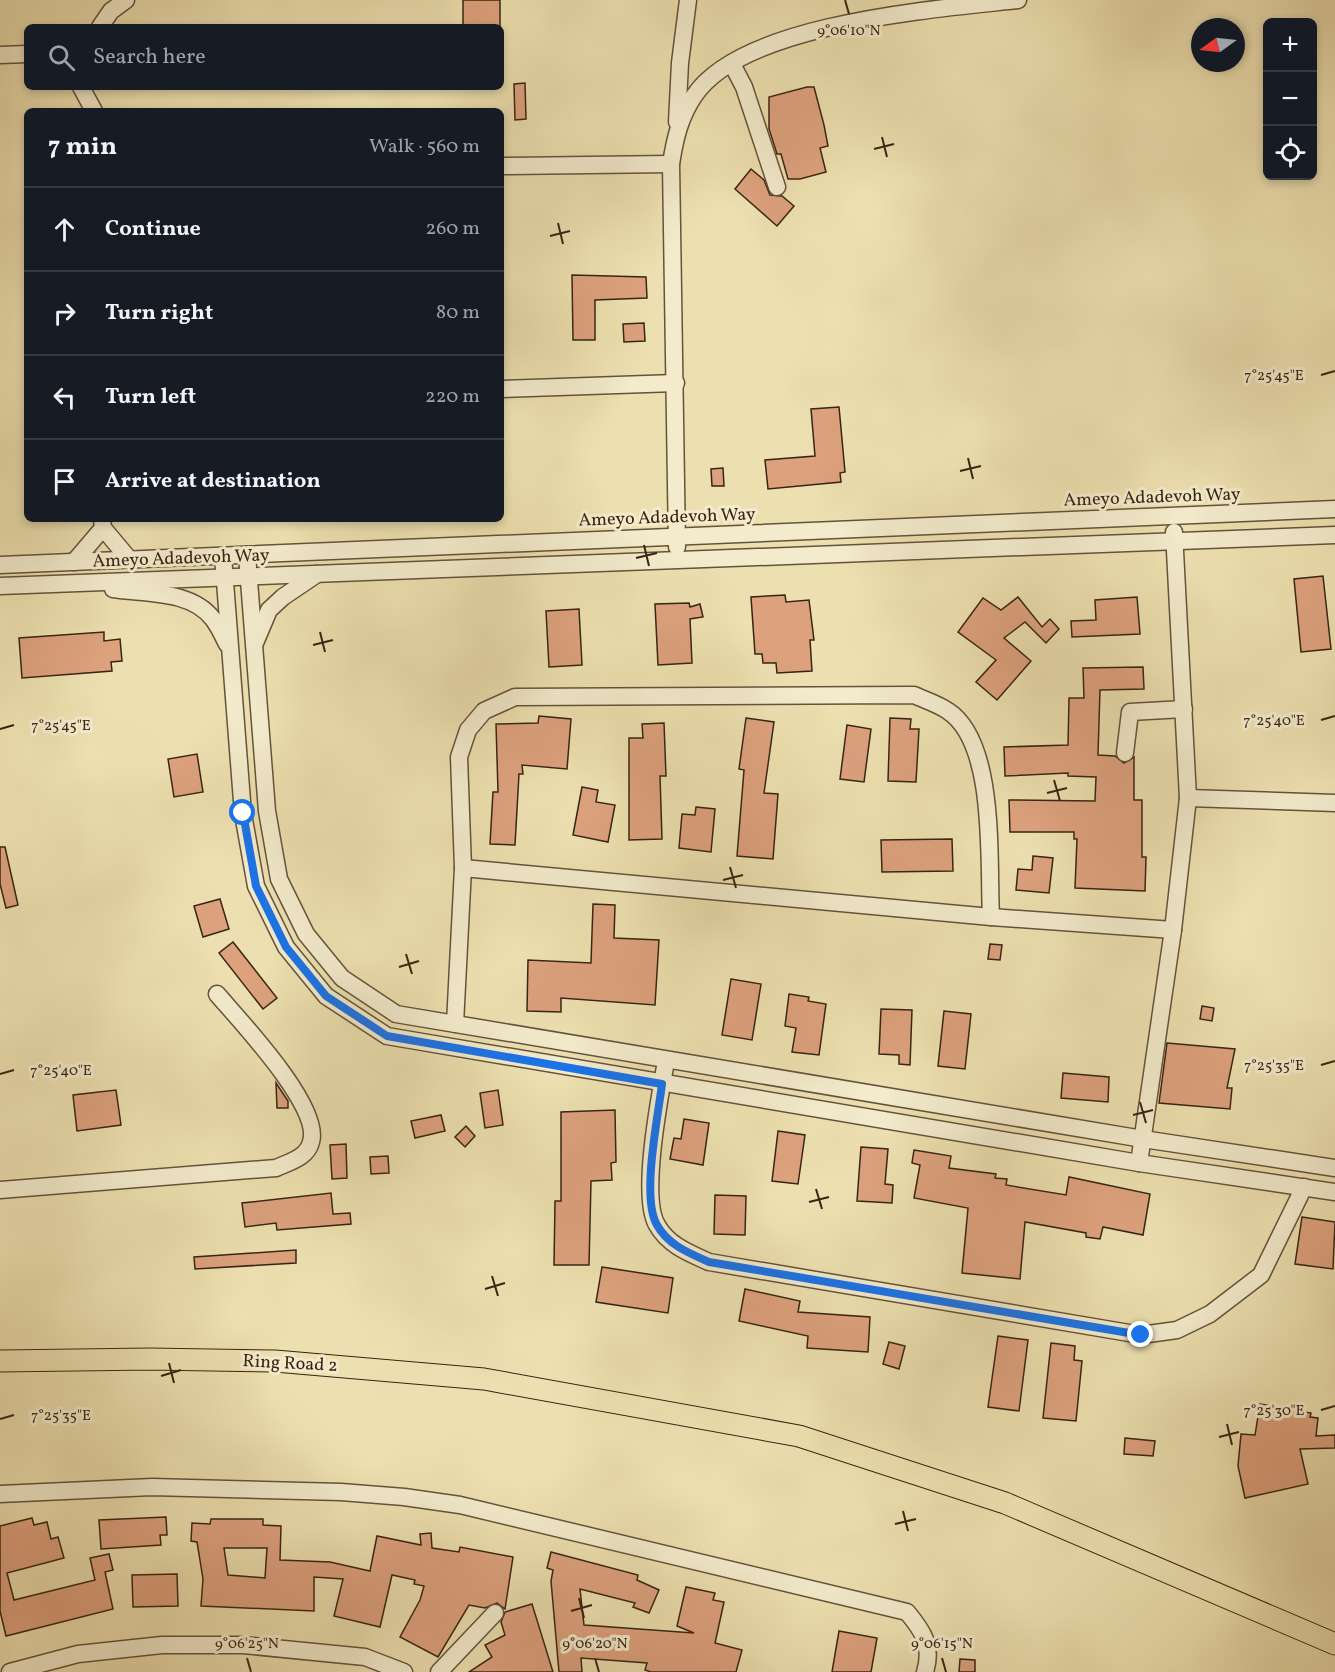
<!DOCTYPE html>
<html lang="en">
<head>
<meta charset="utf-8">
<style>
  body { margin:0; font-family:Vollkorn,serif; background:#242831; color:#f1f3f6 }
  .controls { position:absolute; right:18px; top:18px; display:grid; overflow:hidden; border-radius:9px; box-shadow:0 3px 9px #0003 }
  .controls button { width:54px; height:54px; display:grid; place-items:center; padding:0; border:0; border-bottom:2px solid #363941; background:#171b24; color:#f1f3f6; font:30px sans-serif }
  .compass { position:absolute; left:1191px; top:18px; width:54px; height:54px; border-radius:50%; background:#171b24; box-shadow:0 3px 9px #0003; rotate:255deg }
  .stop { position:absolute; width:18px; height:18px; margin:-14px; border:4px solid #1a73e8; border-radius:50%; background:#fff }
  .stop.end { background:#1a73e8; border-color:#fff; box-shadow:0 2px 6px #0008 }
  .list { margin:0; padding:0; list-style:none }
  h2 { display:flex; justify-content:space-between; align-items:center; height:78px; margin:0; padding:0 24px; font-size:26px }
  h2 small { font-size:20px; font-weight:400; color:#9ea1a6 }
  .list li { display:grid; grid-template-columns:39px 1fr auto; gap:18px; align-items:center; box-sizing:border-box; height:84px; padding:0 24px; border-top:2px solid #363941 }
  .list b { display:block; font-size:22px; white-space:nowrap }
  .list em { font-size:20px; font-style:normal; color:#9ea1a6 }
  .icon { flex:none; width:33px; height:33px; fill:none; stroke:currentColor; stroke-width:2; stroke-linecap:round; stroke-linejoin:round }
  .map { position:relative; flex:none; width:1335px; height:1672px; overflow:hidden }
  .search { position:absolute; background:#171b24; box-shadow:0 3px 9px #0003; left:24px; top:24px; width:480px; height:66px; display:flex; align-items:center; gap:15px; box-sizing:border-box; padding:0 21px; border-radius:9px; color:#9ea1a6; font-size:22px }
  .panel { position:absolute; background:#171b24; box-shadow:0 3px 9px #0003; left:24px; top:108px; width:480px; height:414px; border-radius:9px }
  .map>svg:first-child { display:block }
  .building { fill:#dda17e; stroke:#372413; stroke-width:1.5; fill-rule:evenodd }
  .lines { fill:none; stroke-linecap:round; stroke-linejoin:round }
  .minor-casing { stroke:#64533a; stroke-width:19 }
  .major-casing { stroke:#372413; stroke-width:23 }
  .minor { stroke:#f3ebcc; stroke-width:16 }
  .major { stroke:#ede0b0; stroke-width:21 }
  .route { stroke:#1a73e8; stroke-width:8 }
  .ticks { fill:none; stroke:#372413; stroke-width:2 }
  .labels { text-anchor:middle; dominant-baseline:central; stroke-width:6; stroke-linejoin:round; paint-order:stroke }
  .street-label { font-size:18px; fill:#372413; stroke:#f3ebcc }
  .ticks-label { font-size:15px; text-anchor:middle; fill:#372413; stroke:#f3ebcc; stroke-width:6; stroke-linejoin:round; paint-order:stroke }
</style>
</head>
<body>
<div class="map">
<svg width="1335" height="1672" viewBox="0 0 1335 1672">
  <rect width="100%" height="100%" fill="#ede0b0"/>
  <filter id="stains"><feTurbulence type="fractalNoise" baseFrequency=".00333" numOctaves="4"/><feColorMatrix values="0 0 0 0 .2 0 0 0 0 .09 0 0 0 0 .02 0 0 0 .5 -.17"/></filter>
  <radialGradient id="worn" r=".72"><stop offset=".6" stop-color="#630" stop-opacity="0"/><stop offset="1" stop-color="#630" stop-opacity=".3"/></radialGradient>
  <g class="building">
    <rect x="463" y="0" width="37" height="27"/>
    <path d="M525 83 526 119 515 120 514 84Z"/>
    <path d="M807 87H814L824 125 828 146 820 148 826 172 800 179H788L781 154H777L769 129V97Z"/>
    <path d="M751 169 764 180 770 195 782 196 794 206 777 226 735 189Z"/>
    <path d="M572 275 646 277 647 298 595 300V340H573Z"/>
    <path d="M644 323 645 341 624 342 623 324Z"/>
    <path d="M839 407 845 472 840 473 841 482 768 489 765 460 815 456 811 409Z"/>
    <path d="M723 468 724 486H712L711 469Z"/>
    <path d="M1323 576 1331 649 1301 652 1294 579Z"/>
    <path d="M785 595 786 602 809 600 814 640H810L812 671 777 673 776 663H763L762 654H755L751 597Z"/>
    <path d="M1018 597 1042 627 1050 619 1059 629 1046 643 1025 622 1004 638 1031 661 997 700 976 682 996 660 958 632 983 598 1001 610Z"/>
    <path d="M1137 597 1140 634 1072 637 1071 621 1096 620 1095 600Z"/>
    <path d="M689 603 690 607 700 604 703 617 690 619 692 663 658 665 655 604Z"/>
    <path d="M579 609 582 665 549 667 546 611Z"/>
    <path d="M104 632V641L120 639 122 661 111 662 112 671 22 678 19 638Z"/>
    <path d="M1143 667 1144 689 1100 690 1098 755 1115 756 1124 763 1134 757V800H1142V857H1146L1145 891 1075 888 1077 839H1074V832H1010L1009 800 1095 801 1096 777 1068 776V773L1005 776 1004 747 1068 745 1069 698H1084L1083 668Z"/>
    <path d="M539 716 571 719 567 769 522 765 523 774H519L515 845 490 844 493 792H498L496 724 538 723Z"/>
    <path d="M746 718 774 722 764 793 778 794 773 859 737 856 744 770 739 769Z"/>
    <path d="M890 718 911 719 910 729H919L916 782 888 781Z"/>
    <path d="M664 723 666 776H660L662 839 629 840V738H643L642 724Z"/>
    <path d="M847 725 871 729 864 782 840 779Z"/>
    <path d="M197 754 203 792 174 797 168 759Z"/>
    <path d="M582 787 598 790 596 802 615 805 608 842 573 835Z"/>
    <path d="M696 807 715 809 711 852 679 848 682 814 695 815Z"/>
    <path d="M952 839 953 871 882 872 881 840Z"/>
    <path d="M0 847H5L18 905 6 908 0 884Z"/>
    <path d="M1033 856 1053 858 1049 893 1016 890 1018 869 1032 870Z"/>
    <path d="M220 899 229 929 203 937 194 906Z"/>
    <path d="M593 904 615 905 614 938 659 940 655 1005 561 998V1012L527 1011 528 960 591 963Z"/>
    <path d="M233 942 277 998 263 1009 219 953Z"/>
    <path d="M990 944 1002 945 1000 960 988 959Z"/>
    <path d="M731 979 761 984 752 1040 722 1035Z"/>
    <path d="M789 994 809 997 808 1001 826 1004 819 1055 792 1052 796 1028 785 1026Z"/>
    <path d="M1202 1006 1214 1008 1212 1021 1200 1019Z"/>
    <path d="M881 1009 912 1010 910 1065 899 1064V1055L879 1054Z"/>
    <path d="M944 1011 971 1014 965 1069 938 1066Z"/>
    <path d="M1167 1043 1235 1049 1227 1088H1232L1230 1109 1159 1103Z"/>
    <path d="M1063 1073 1109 1077 1108 1102 1061 1098Z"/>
    <path d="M276 1083 288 1101V1108H277Z"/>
    <path d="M116 1090 121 1125 77 1131 73 1095Z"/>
    <path d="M498 1090 503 1125 485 1128 480 1093Z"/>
    <path d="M615 1110 616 1162 611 1163 612 1180 591 1181 589 1265H554L555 1201H561V1112Z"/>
    <path d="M441 1115 445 1131 415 1138 411 1121Z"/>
    <path d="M684 1119 709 1123 703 1165 670 1159 674 1138 681 1139Z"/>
    <path d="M466 1126 475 1136 465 1147 455 1137Z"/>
    <path d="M778 1131 805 1135 798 1184 772 1181Z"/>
    <path d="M346 1144 347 1178 332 1179 330 1145Z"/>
    <path d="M861 1147 888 1149 885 1184 893 1185 892 1203 857 1201Z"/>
    <path d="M914 1150 951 1156 949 1168 996 1174 995 1178 1007 1179 1006 1185 1066 1195 1069 1177 1150 1194 1143 1235 1103 1227 1100 1239 1086 1237V1233L1025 1222 1020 1279 962 1273 968 1208 914 1198 920 1165 912 1163Z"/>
    <path d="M388 1156 389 1173 371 1174 370 1157Z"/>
    <path d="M331 1193 333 1214 350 1213 351 1224 277 1230 276 1223 245 1227 242 1203Z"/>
    <path d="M715 1195 746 1196 745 1235 714 1234Z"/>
    <path d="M1302 1217 1335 1222 1333 1269 1295 1264Z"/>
    <path d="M296 1250V1263L195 1269 194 1257Z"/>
    <path d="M602 1267 673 1278 668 1313 596 1302Z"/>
    <path d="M745 1289 800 1301 798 1312 870 1317 868 1352 807 1348 808 1336 739 1321Z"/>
    <path d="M998 1336 1028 1340 1019 1411 988 1407Z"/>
    <path d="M889 1342 905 1346 899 1369 883 1364Z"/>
    <path d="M1051 1343 1075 1346 1074 1360 1082 1361 1076 1421 1043 1418Z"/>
    <path d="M1260 1404 1311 1413 1310 1417 1318 1418 1316 1436 1335 1435V1448L1300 1449 1308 1484 1245 1498 1238 1466 1241 1434 1255 1435Z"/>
    <path d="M1125 1438 1155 1441 1153 1456 1124 1454Z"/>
    <path d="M166 1517 167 1535H160L161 1545 101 1549 99 1520Z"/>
    <path d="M32 1518 34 1525 47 1522 51 1539 58 1537 64 1558 7 1573 14 1600 95 1580 90 1558 109 1554 113 1570 105 1572 113 1609 6 1636 0 1611V1526Z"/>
    <path d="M211 1519H263V1525L281 1526 280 1560 330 1562 370 1571 377 1536 421 1545 420 1534 431 1533 432 1548 459 1552 460 1547 513 1557 505 1609 497 1603 485 1608 469 1605 438 1657 400 1637 420 1600 424 1586 414 1584 415 1580 392 1575 380 1627 334 1616 343 1579 314 1577V1611L201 1606 203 1579 197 1542 191 1541 192 1523 210 1524ZM224 1548H267L265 1578 228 1575Z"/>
    <path d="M551 1552 638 1575 637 1580 659 1590 649 1613 633 1607 635 1603 580 1589 584 1625 694 1633 677 1626 686 1587 715 1593 713 1600 724 1602 715 1643 742 1650 736 1672H651L645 1670 647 1663 581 1658 582 1672H559L551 1581 553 1570 547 1568Z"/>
    <path d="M177 1574 178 1606 133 1607 132 1575Z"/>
    <path d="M532 1604 553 1672H469L492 1657 485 1645 505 1635 501 1622 505 1612Z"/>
    <path d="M839 1631 877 1638 871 1672H832Z"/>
    <path d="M960 1659 975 1660V1672H959Z"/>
  </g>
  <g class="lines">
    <g class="minor-casing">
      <g id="minor">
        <path d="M100 27 111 11 126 0"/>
        <path d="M0 55 27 54"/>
        <path d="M732 64 744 87 777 187"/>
        <path d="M81 87 94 111"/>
        <path d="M677 122 680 63 688 0"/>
        <path d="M501 166 671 164"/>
        <path d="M501 389 676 383"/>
        <path d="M102 519 103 528 129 559"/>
        <path d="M677 547 671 164C675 138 680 117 694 96 742 23 937 9 1018 0"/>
        <path d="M247 555 267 811 279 879 306 934 342 978 396 1014 1143 1139 1335 1168"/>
        <path d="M223 556 243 814 256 886 286 947 326 996 387 1036 1139 1163 1335 1192"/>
        <path d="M74 562 103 528"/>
        <path d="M0 565 1335 509"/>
        <path d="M0 586 1335 535"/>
        <path d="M113 589C146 594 191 590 213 619 219 627 223 636 227 644"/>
        <path d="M255 643 269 610 283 597 317 574"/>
        <path d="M1125 753 1130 712 1184 709"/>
        <path d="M1188 798 1335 803"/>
        <path d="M463 868 991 917 1173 930"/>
        <path d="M455 1024 463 868 459 757 468 730 484 711 515 697 914 695C925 700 938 704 948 711 997 743 988 863 991 917"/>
        <path d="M666 1061C660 1096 640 1197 657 1225 668 1245 689 1253 709 1262L1141 1335 1177 1330 1210 1314 1261 1275 1304 1187"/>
        <path d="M1139 1163 1173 930 1188 798 1174 532"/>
        <path d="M0 1190 276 1168C289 1162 307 1158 311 1142 322 1107 240 1021 217 994"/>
        <path d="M0 1494 152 1487 341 1492 404 1497 460 1505 907 1612C923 1631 933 1646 925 1672"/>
        <path d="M10 1672 78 1654 162 1645H243L365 1657 404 1672"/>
        <path d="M439 1672 495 1613"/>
      </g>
    </g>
    <g class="major-casing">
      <path id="major" d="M0 1361 151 1359 275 1361 484 1379 799 1436 1005 1503 1335 1644"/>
    </g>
    <use href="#minor" class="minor"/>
    <use href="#major" class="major"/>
  </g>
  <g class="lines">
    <path class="route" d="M243 813 256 886 286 947 326 996 387 1036 662 1084C658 1117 641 1198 657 1225 668 1245 689 1253 709 1262L1141 1335"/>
  </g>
  <path class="ticks" d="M845 0 849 14M882 137 887 157M874 149 894 144M558 223 563 244M550 236 570 231M1321 375 1335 371M968 458 973 479M960 471 981 466M644 545 649 566M636 558 657 553M320 632 325 652M313 645 333 640M1321 720 1335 716M0 729 14 725M1054 780 1060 801M1047 793 1067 788M730 867 736 888M723 880 743 875M406 954 412 974M399 967 419 961M1321 1065 1335 1061M0 1074 14 1070M1140 1102 1146 1123M1133 1115 1153 1110M816 1189 822 1209M809 1202 829 1197M492 1276 498 1296M485 1289 505 1283M169 1363 174 1383M161 1376 181 1370M1321 1410 1335 1406M0 1419 14 1415M1227 1424 1232 1445M1219 1437 1239 1432M903 1511 908 1531M895 1524 916 1519M579 1598 584 1618M571 1611 592 1605M247 1658 251 1672M595 1658 599 1672M942 1658 946 1672"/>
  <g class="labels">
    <g class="street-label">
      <text transform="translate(1152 498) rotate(-2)">Ameyo Adadevoh Way</text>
      <text transform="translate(667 518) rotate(-2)">Ameyo Adadevoh Way</text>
      <text transform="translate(181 559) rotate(-2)">Ameyo Adadevoh Way</text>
      <text transform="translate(290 1364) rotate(3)">Ring Road 2</text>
    </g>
  </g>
  <g class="ticks-label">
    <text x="849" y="35">9°06'10"N</text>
    <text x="1274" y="380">7°25'45"E</text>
    <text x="1274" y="725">7°25'40"E</text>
    <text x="61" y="730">7°25'45"E</text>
    <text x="1274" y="1070">7°25'35"E</text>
    <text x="61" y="1075">7°25'40"E</text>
    <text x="1274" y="1415">7°25'30"E</text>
    <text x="61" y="1420">7°25'35"E</text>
    <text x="247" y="1648">9°06'25"N</text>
    <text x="595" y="1648">9°06'20"N</text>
    <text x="942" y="1648">9°06'15"N</text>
  </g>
  <rect width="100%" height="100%" filter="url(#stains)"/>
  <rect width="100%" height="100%" fill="url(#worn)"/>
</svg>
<div class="controls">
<button>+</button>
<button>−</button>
<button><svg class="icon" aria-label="locate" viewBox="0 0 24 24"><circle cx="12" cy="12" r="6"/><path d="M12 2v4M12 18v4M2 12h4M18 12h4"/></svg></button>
</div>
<svg class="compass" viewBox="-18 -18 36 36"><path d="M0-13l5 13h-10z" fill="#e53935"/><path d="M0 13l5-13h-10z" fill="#9ea1a6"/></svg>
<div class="stop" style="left:243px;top:813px"></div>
<div class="stop end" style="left:1141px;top:1335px"></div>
<div class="search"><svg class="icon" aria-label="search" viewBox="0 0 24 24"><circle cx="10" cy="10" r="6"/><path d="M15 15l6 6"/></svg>Search here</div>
<section class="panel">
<h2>7 min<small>Walk · 560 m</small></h2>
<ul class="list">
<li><svg class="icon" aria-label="ahead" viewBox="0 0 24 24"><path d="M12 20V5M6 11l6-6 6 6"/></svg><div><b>Continue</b></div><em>260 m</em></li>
<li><svg class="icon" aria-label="right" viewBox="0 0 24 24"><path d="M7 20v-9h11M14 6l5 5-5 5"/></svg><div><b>Turn right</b></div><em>80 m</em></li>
<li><svg class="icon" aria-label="left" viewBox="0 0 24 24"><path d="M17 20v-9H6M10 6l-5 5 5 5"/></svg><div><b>Turn left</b></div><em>220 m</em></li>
<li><svg class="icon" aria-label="arrive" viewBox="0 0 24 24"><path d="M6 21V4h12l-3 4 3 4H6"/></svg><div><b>Arrive at destination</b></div></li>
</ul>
</section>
</div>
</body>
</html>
